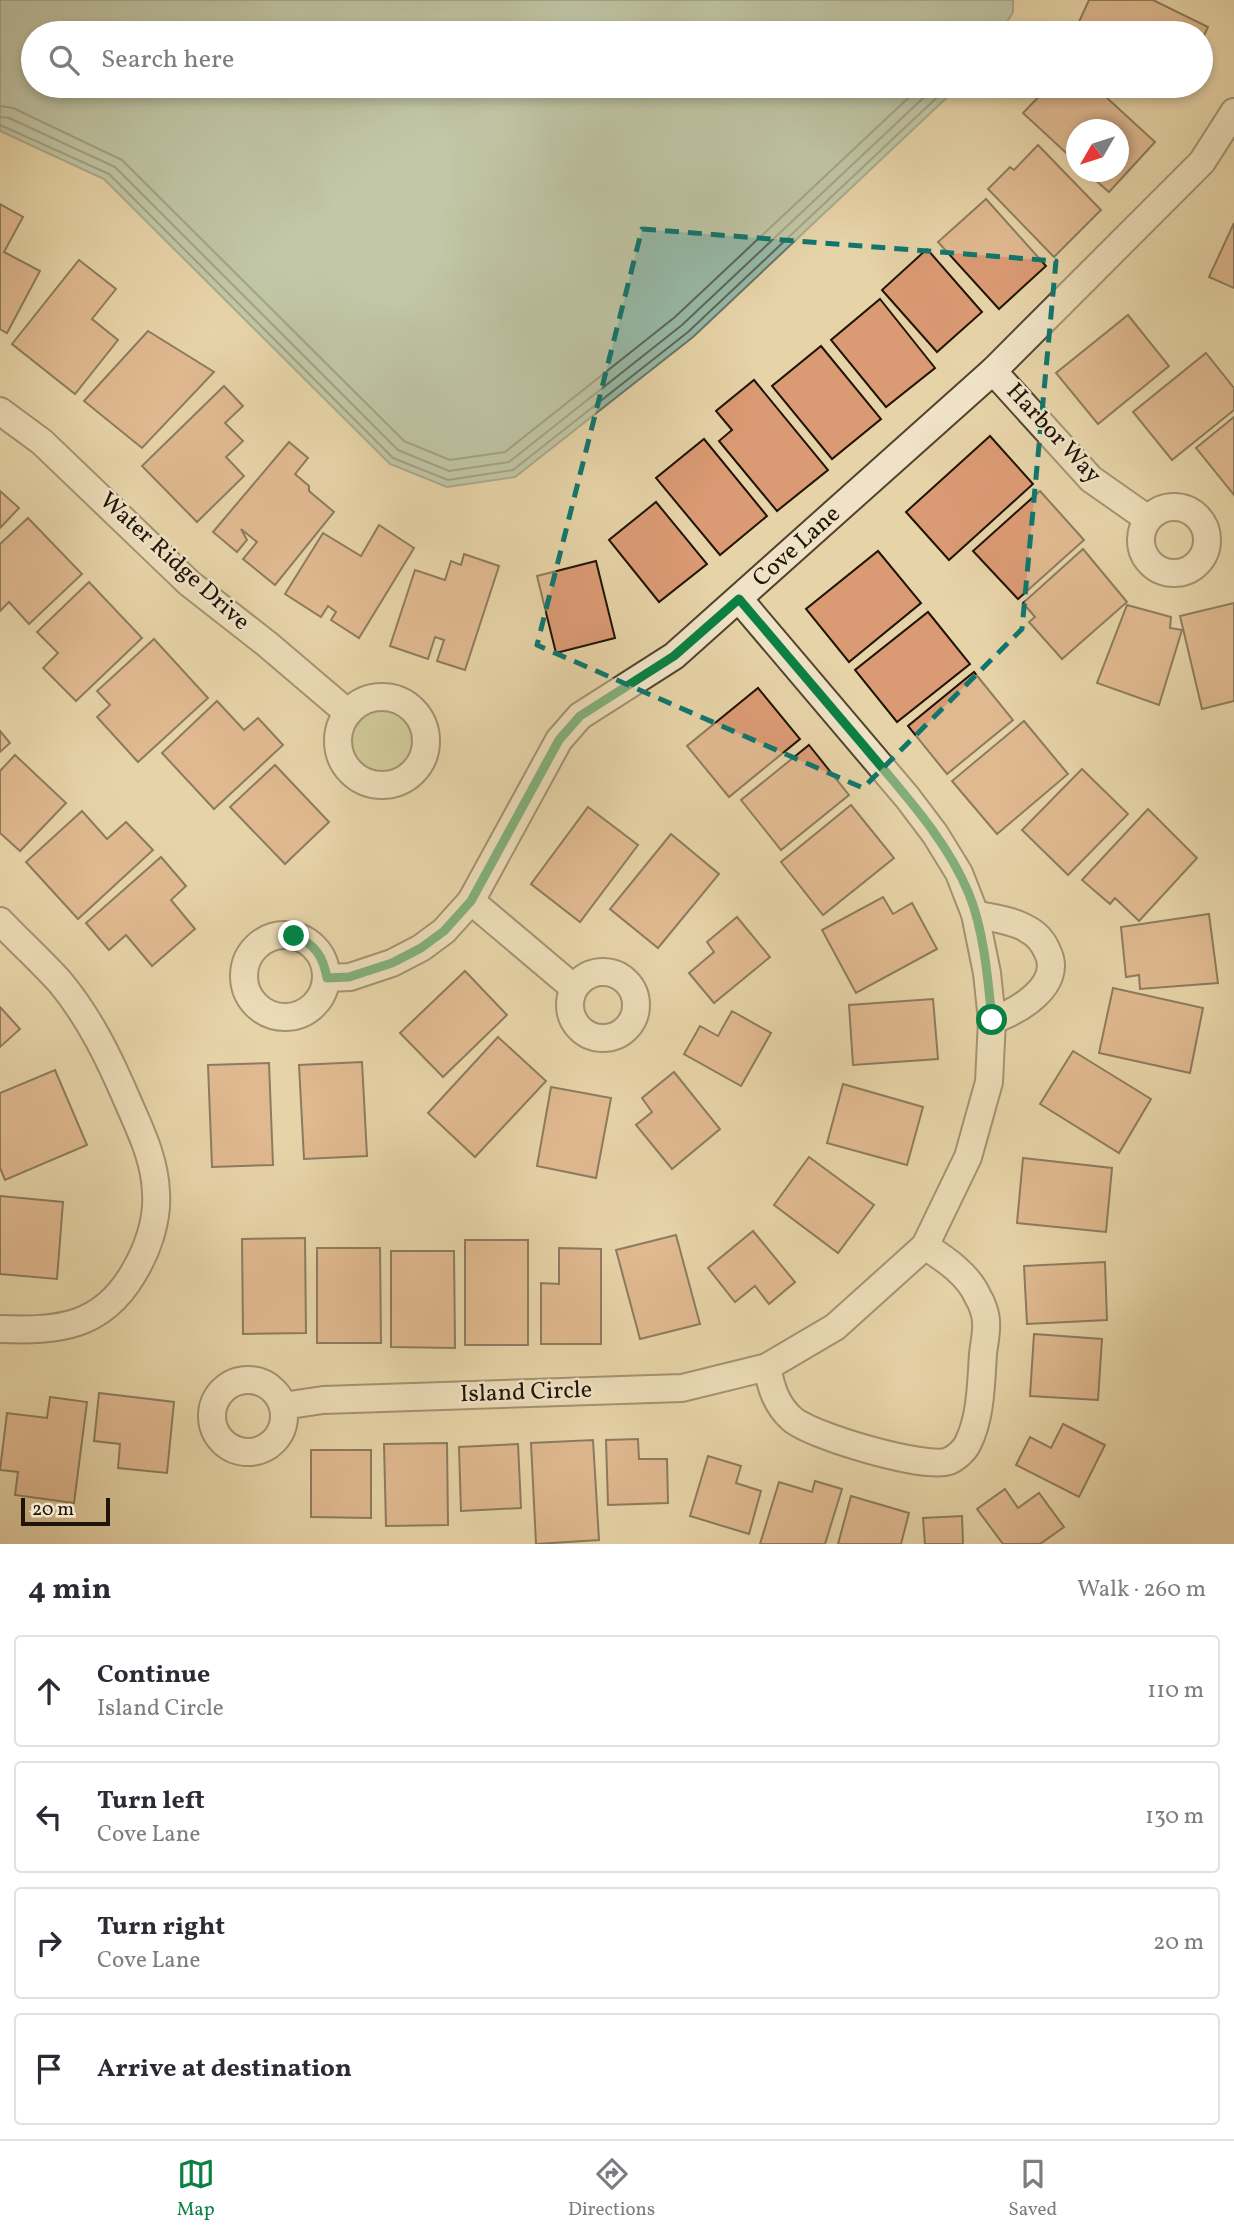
<!DOCTYPE html>
<html lang="en">
<head>
<meta charset="utf-8">
<style>
  body { margin:0; font-family:Vollkorn,serif; background:#f2f2f3; color:#2b2b33 }
  .compass { position:absolute; left:1066px; top:119px; width:63px; height:63px; border-radius:50%; background:#fff; box-shadow:0 4px 10px #0003; rotate:231deg }
  .scale { position:absolute; left:21px; bottom:18px; width:89px; box-sizing:border-box; padding-left:7px; border:4px solid #201307; border-top:0; font-size:19px; line-height:24px; white-space:nowrap; color:#201307; -webkit-text-stroke:5px #efe2c6; paint-order:stroke }
  .stop { position:absolute; width:21px; height:21px; margin:-16px; border:5px solid #0b8043; border-radius:50%; background:#fff }
  .stop.end { background:#0b8043; border-color:#fff; box-shadow:0 2px 7px #0008 }
  .list { margin:0; padding:0; list-style:none }
  h2 { display:flex; justify-content:space-between; align-items:center; height:91px; margin:0; padding:0 28px; font-size:30px }
  h2 small { font-size:23px; font-weight:400; color:#7c7c81 }
  .list li { display:grid; grid-template-columns:46px 1fr auto; gap:21px; align-items:center; box-sizing:border-box; height:112px; margin:0 14px 14px; padding:0 14px; border:2px solid #e1e1e2; border-radius:7px }
  .list b { display:block; font-size:26px; white-space:nowrap }
  .list p { margin:0; font-size:23px; white-space:nowrap; color:#7c7c81 }
  .list em { font-size:23px; font-style:normal; color:#7c7c81 }
  .icon { flex:none; width:38px; height:38px; fill:none; stroke:currentColor; stroke-width:2; stroke-linecap:round; stroke-linejoin:round }
  .map { position:relative; flex:none; width:1234px; height:1544px; overflow:hidden }
  .search { position:absolute; background:#fff; box-shadow:0 4px 10px #0003; left:21px; right:21px; top:21px; height:77px; display:flex; align-items:center; gap:18px; box-sizing:border-box; padding:0 24px; border-radius:38px; color:#7c7c81; font-size:26px }
  .sheet { height:595px; background:#fff }
  nav { display:flex; justify-content:space-around; align-items:center; box-sizing:border-box; height:98px; border-top:2px solid #e1e1e2; background:#fff; font-size:19px; color:#7c7c81 }
  nav a { display:grid; justify-items:center; gap:4px }
  nav .on { color:#0b8043 }
  .map>svg:first-child { display:block }
  .green { fill:#b5bc87; stroke:#6a6847; stroke-width:2 }
  .water { fill:#96b8a6; stroke:#677666; stroke-width:2 }
  .lines { fill:none; stroke-linecap:round; stroke-linejoin:round }
  .shore { stroke:#5b6656; stroke-width:2 }
  .building { fill:#da9a73; stroke:#201307; stroke-width:2 }
  .minor-casing { stroke:#52432f; stroke-width:30 }
  .minor { stroke:#efe2c6; stroke-width:26 }
  .route { stroke:#0b8043; stroke-width:9 }
  .marked { fill:none; stroke:#0f766e; stroke-width:5; stroke-dasharray:14 9; stroke-linejoin:round }
  .labels { text-anchor:middle; dominant-baseline:central; stroke-width:5; stroke-linejoin:round; paint-order:stroke }
  .street-label { font-size:24px; fill:#201307; stroke:#efe2c6 }
</style>
</head>
<body>
<div class="map">
<svg width="1234" height="1544" viewBox="0 0 1234 1544">
  <rect width="100%" height="100%" fill="#e6d3a7"/>
  <filter id="stains"><feTurbulence type="fractalNoise" baseFrequency=".00286" numOctaves="4"/><feColorMatrix values="0 0 0 0 .2 0 0 0 0 .09 0 0 0 0 .02 0 0 0 .5 -.17"/></filter>
  <radialGradient id="worn" r=".72"><stop offset=".6" stop-color="#630" stop-opacity="0"/><stop offset="1" stop-color="#630" stop-opacity=".3"/></radialGradient>
  <circle class="green" cx="382" cy="740" r="44"/>
  <path class="water" d="M0 0H1013V12L1000 33H33V86H959L693 337 515 477 447 487 390 464 104 179 0 131Z"/>
  <g class="lines">
    <g class="shore">
      <path d="M0 106 13 108 122 160 404 441 450 460 505 452 675 317 921 86"/>
      <path d="M0 117 9 118 115 167 398 450 449 471 509 462 682 325 936 86"/>
      <path d="M0 125 109 174 393 458 448 480 513 470 688 332 949 86"/>
    </g>
  </g>
  <g class="building">
    <path d="M1089 0H1153L1208 27 1201 42V33H1098L1078 24Z"/>
    <path d="M1049 86H1094L1155 142 1109 192 1086 172H1118V130H1076V162L1023 113Z"/>
    <path d="M1038 145 1101 210 1054 257 988 189 1010 167 1014 170Z"/>
    <path d="M986 199 1046 266 999 309 938 242Z"/>
    <path d="M0 204 23 217 4 252 40 271 7 333 0 329Z"/>
    <path d="M1234 223V288L1209 277Z"/>
    <path d="M927 249 982 312 937 352 882 290Z"/>
    <path d="M79 260 116 289 92 319 118 340 75 394 12 344Z"/>
    <path d="M880 299 935 368 886 407 831 340Z"/>
    <path d="M1128 315 1169 366 1098 424 1056 373Z"/>
    <path d="M148 331 214 372 142 448 84 401Z"/>
    <path d="M821 346 881 419 832 459 772 386Z"/>
    <path d="M1206 353 1234 388V410L1172 460 1133 412Z"/>
    <path d="M754 380 828 470 777 511 719 441 732 430 716 411Z"/>
    <path d="M224 386 243 406 225 423 243 441 226 457 244 476 197 522 142 466Z"/>
    <path d="M1234 417V495L1196 448Z"/>
    <path d="M990 436 1033 484 949 560 906 512Z"/>
    <path d="M704 439 767 516 720 555 656 478Z"/>
    <path d="M289 442 308 458 295 474 309 486V491L334 512 275 585 243 559 257 542 241 529 247 540 237 552 213 532Z"/>
    <path d="M0 491 19 508 0 528Z"/>
    <path d="M1040 491 1084 540 1018 599 973 551Z"/>
    <path d="M656 502 707 564 659 602 609 540Z"/>
    <path d="M28 518 82 574 29 624 9 602 0 611V544Z"/>
    <path d="M379 525 414 548 359 638 331 620 336 612 328 606 321 617 285 594 323 533 361 556Z"/>
    <path d="M1083 549 1127 602 1062 659 1029 622 1035 617 1023 603Z"/>
    <path d="M878 551 921 603 849 662 806 609Z"/>
    <path d="M464 554 499 566 465 670 437 661 444 640 435 637 428 659 390 646 415 570 445 580 451 561 461 565Z"/>
    <path d="M596 561 615 638 556 653 537 576Z"/>
    <path d="M89 582 142 638 76 701 43 668 58 653 37 632Z"/>
    <path d="M1234 603V701L1202 709 1180 616Z"/>
    <path d="M1127 605 1171 617 1170 628 1182 630 1159 705 1097 683Z"/>
    <path d="M928 612 970 664 897 722 855 670Z"/>
    <path d="M154 639 208 698 138 762 97 717 110 705 97 691Z"/>
    <path d="M974 672 1013 720 947 774 908 726Z"/>
    <path d="M758 688 800 739 729 797 687 746Z"/>
    <path d="M217 701 244 730 258 718 283 745 214 809 162 753Z"/>
    <path d="M1024 721 1068 774 997 834 952 781Z"/>
    <path d="M0 731 10 743 0 752Z"/>
    <path d="M809 745 849 795 781 850 741 800Z"/>
    <path d="M15 755 66 803 20 851 0 833V771Z"/>
    <path d="M275 765 329 822 285 864 230 807Z"/>
    <path d="M1082 769 1128 814 1068 875 1022 830Z"/>
    <path d="M851 805 894 858 823 915 781 862Z"/>
    <path d="M588 807 638 845 580 922 531 884Z"/>
    <path d="M1148 809 1197 858 1139 921 1115 898 1110 904 1082 880Z"/>
    <path d="M82 811 107 839 126 822 153 850 78 919 26 862Z"/>
    <path d="M671 834 719 874 658 948 610 909Z"/>
    <path d="M161 857 186 886 171 900 195 929 152 966 126 935 109 950 86 923Z"/>
    <path d="M883 897 893 914 912 903 937 949 856 993 822 930Z"/>
    <path d="M1209 914 1218 983 1140 989 1139 975 1126 977 1121 927Z"/>
    <path d="M737 917 770 957 714 1003 689 973 714 952 707 942Z"/>
    <path d="M465 971 507 1015 443 1077 400 1033Z"/>
    <path d="M1113 988 1203 1008 1190 1073 1099 1053Z"/>
    <path d="M933 999 938 1059 853 1065 849 1005Z"/>
    <path d="M0 1007 20 1029 0 1047Z"/>
    <path d="M732 1011 771 1033 741 1086 684 1054 700 1026 718 1036Z"/>
    <path d="M498 1037 546 1081 475 1157 428 1113Z"/>
    <path d="M1073 1051 1151 1099 1119 1153 1040 1104Z"/>
    <path d="M362 1062 367 1156 304 1159 299 1065Z"/>
    <path d="M269 1063 273 1165 212 1167 208 1065Z"/>
    <path d="M55 1070 87 1145 5 1180 0 1168V1093Z"/>
    <path d="M674 1072 720 1129 672 1169 636 1125 652 1112 642 1098Z"/>
    <path d="M843 1084 923 1107 907 1165 827 1143Z"/>
    <path d="M551 1087 611 1098 596 1178 537 1166Z"/>
    <path d="M809 1157 874 1205 838 1253 774 1205Z"/>
    <path d="M1023 1158 1112 1168 1106 1232 1017 1223Z"/>
    <path d="M0 1196 63 1202 57 1279 0 1274Z"/>
    <path d="M753 1231 795 1282 769 1304 755 1286 735 1302 708 1268Z"/>
    <path d="M676 1235 700 1324 640 1339 616 1250Z"/>
    <path d="M305 1238 306 1333 243 1334 242 1239Z"/>
    <rect x="465" y="1240" width="63" height="105"/>
    <path d="M317 1248H380L381 1343H317Z"/>
    <path d="M559 1248 601 1249V1344H541V1283L559 1284Z"/>
    <path d="M391 1251H454L455 1348 391 1347Z"/>
    <path d="M1105 1262 1107 1320 1027 1324 1024 1266Z"/>
    <path d="M1034 1334 1102 1339 1098 1400 1030 1396Z"/>
    <path d="M99 1393 174 1402 167 1473 118 1468 120 1444 94 1441Z"/>
    <path d="M50 1397 87 1402 74 1503 15 1495 18 1472 0 1470 7 1413 47 1418Z"/>
    <path d="M1063 1424 1105 1445 1079 1497 1016 1465 1030 1437 1051 1448Z"/>
    <path d="M638 1439 639 1459H667L668 1503 608 1505 606 1440Z"/>
    <path d="M593 1440 599 1540 536 1544 531 1443Z"/>
    <path d="M447 1443 448 1525 386 1526 384 1444Z"/>
    <path d="M518 1444 521 1508 461 1511 459 1447Z"/>
    <path d="M311 1450H371V1518L311 1517Z"/>
    <path d="M708 1456 741 1466 736 1483 761 1491 749 1534 690 1516Z"/>
    <path d="M815 1481 842 1489 825 1544H760L779 1482 812 1492Z"/>
    <path d="M1005 1489 1018 1508 1039 1493 1064 1527 1040 1544H1003L977 1509Z"/>
    <path d="M851 1496 909 1513 901 1544H838Z"/>
    <path d="M962 1516 963 1544H925L923 1518Z"/>
  </g>
  <g class="lines">
    <g class="minor-casing">
      <g id="minor">
        <path d="M993 371 1091 479 1148 519"/>
        <path d="M0 411 42 442 189 583 267 644 348 713"/>
        <circle cx="1174" cy="540" r="33"/>
        <circle cx="382" cy="741" r="44"/>
        <path d="M471 901 574 988"/>
        <path d="M975 914C991 918 1013 920 1027 929 1037 934 1044 943 1048 953 1063 985 1018 1012 992 1020"/>
        <path d="M0 921C20 942 41 961 60 982 90 1018 110 1060 128 1102 141 1132 155 1160 156 1193 158 1221 147 1251 133 1274 101 1328 58 1331 0 1329"/>
        <circle cx="285" cy="976" r="41"/>
        <circle cx="603" cy="1005" r="33"/>
        <path d="M327 978 350 977 392 963 421 948 444 931 471 901 559 740 580 716 674 656 993 371 1202 162 1234 112"/>
        <path d="M767 1367C771 1387 776 1405 792 1419 811 1436 926 1470 949 1461 956 1458 965 1450 968 1443 981 1417 981 1383 983 1354 984 1344 987 1332 986 1322 986 1315 982 1303 978 1297 968 1274 945 1259 925 1246"/>
        <circle cx="248" cy="1416" r="36"/>
        <path d="M283 1406 323 1400 682 1388 767 1367 835 1327 925 1246 968 1157 989 1082 992 1020 987 973 975 914 959 873 935 834 907 797 739 599"/>
      </g>
    </g>
    <use href="#minor" class="minor"/>
  </g>
  <g class="lines">
    <path class="route" d="M294 936C315 944 323 956 327 978L349 977 392 963 421 948 444 931 471 901 559 740 580 716 674 656 739 599C781 648 822 697 864 746 902 792 946 838 969 894 984 931 988 980 992 1020"/>
  </g>
  <path d="M0 0H1234V1544H0ZM642 229 1056 261 1022 629 863 788 537 645Z" fill="#e6d3a7" fill-opacity=".55" fill-rule="evenodd"/>
  <path class="marked" d="M642 229 1056 261 1022 629 863 788 537 645Z"/>
  <g class="labels">
    <g class="street-label">
      <text transform="translate(1053 434) rotate(47)">Harbor Way</text>
      <text transform="translate(797 547) rotate(-42)">Cove Lane</text>
      <text transform="translate(174 562) rotate(42)">Water Ridge Drive</text>
      <text transform="translate(526 1393) rotate(-2)">Island Circle</text>
    </g>
  </g>
  <rect width="100%" height="100%" filter="url(#stains)"/>
  <rect width="100%" height="100%" fill="url(#worn)"/>
</svg>
<svg class="compass" viewBox="-18 -18 36 36"><path d="M0-13l5 13h-10z" fill="#e53935"/><path d="M0 13l5-13h-10z" fill="#7c7c81"/></svg>
<div class="scale">20 m</div>
<div class="stop" style="left:992px;top:1020px"></div>
<div class="stop end" style="left:294px;top:936px"></div>
<div class="search"><svg class="icon" aria-label="search" viewBox="0 0 24 24"><circle cx="10" cy="10" r="6"/><path d="M15 15l6 6"/></svg>Search here</div>
</div>
<section class="sheet">
<h2>4 min<small>Walk · 260 m</small></h2>
<ul class="list">
<li><svg class="icon" aria-label="ahead" viewBox="0 0 24 24"><path d="M12 20V5M6 11l6-6 6 6"/></svg><div><b>Continue</b><p>Island Circle</p></div><em>110 m</em></li>
<li><svg class="icon" aria-label="left" viewBox="0 0 24 24"><path d="M17 20v-9H6M10 6l-5 5 5 5"/></svg><div><b>Turn left</b><p>Cove Lane</p></div><em>130 m</em></li>
<li><svg class="icon" aria-label="right" viewBox="0 0 24 24"><path d="M7 20v-9h11M14 6l5 5-5 5"/></svg><div><b>Turn right</b><p>Cove Lane</p></div><em>20 m</em></li>
<li><svg class="icon" aria-label="arrive" viewBox="0 0 24 24"><path d="M6 21V4h12l-3 4 3 4H6"/></svg><div><b>Arrive at destination</b></div></li>
</ul>
</section>
<nav>
<a class="on"><svg class="icon" aria-label="map" viewBox="0 0 24 24"><path d="M3 6l6-2 6 2 6-2v14l-6 2-6-2-6 2zM9 4v14M15 6v14"/></svg>Map</a>
<a><svg class="icon" aria-label="directions" viewBox="0 0 24 24"><path d="M12 3l9 9-9 9-9-9zM9 14v-3h6M13 9l2 2-2 2"/></svg>Directions</a>
<a><svg class="icon" aria-label="saved" viewBox="0 0 24 24"><path d="M7 4h10v16l-5-4-5 4z"/></svg>Saved</a>
</nav>
</body>
</html>
